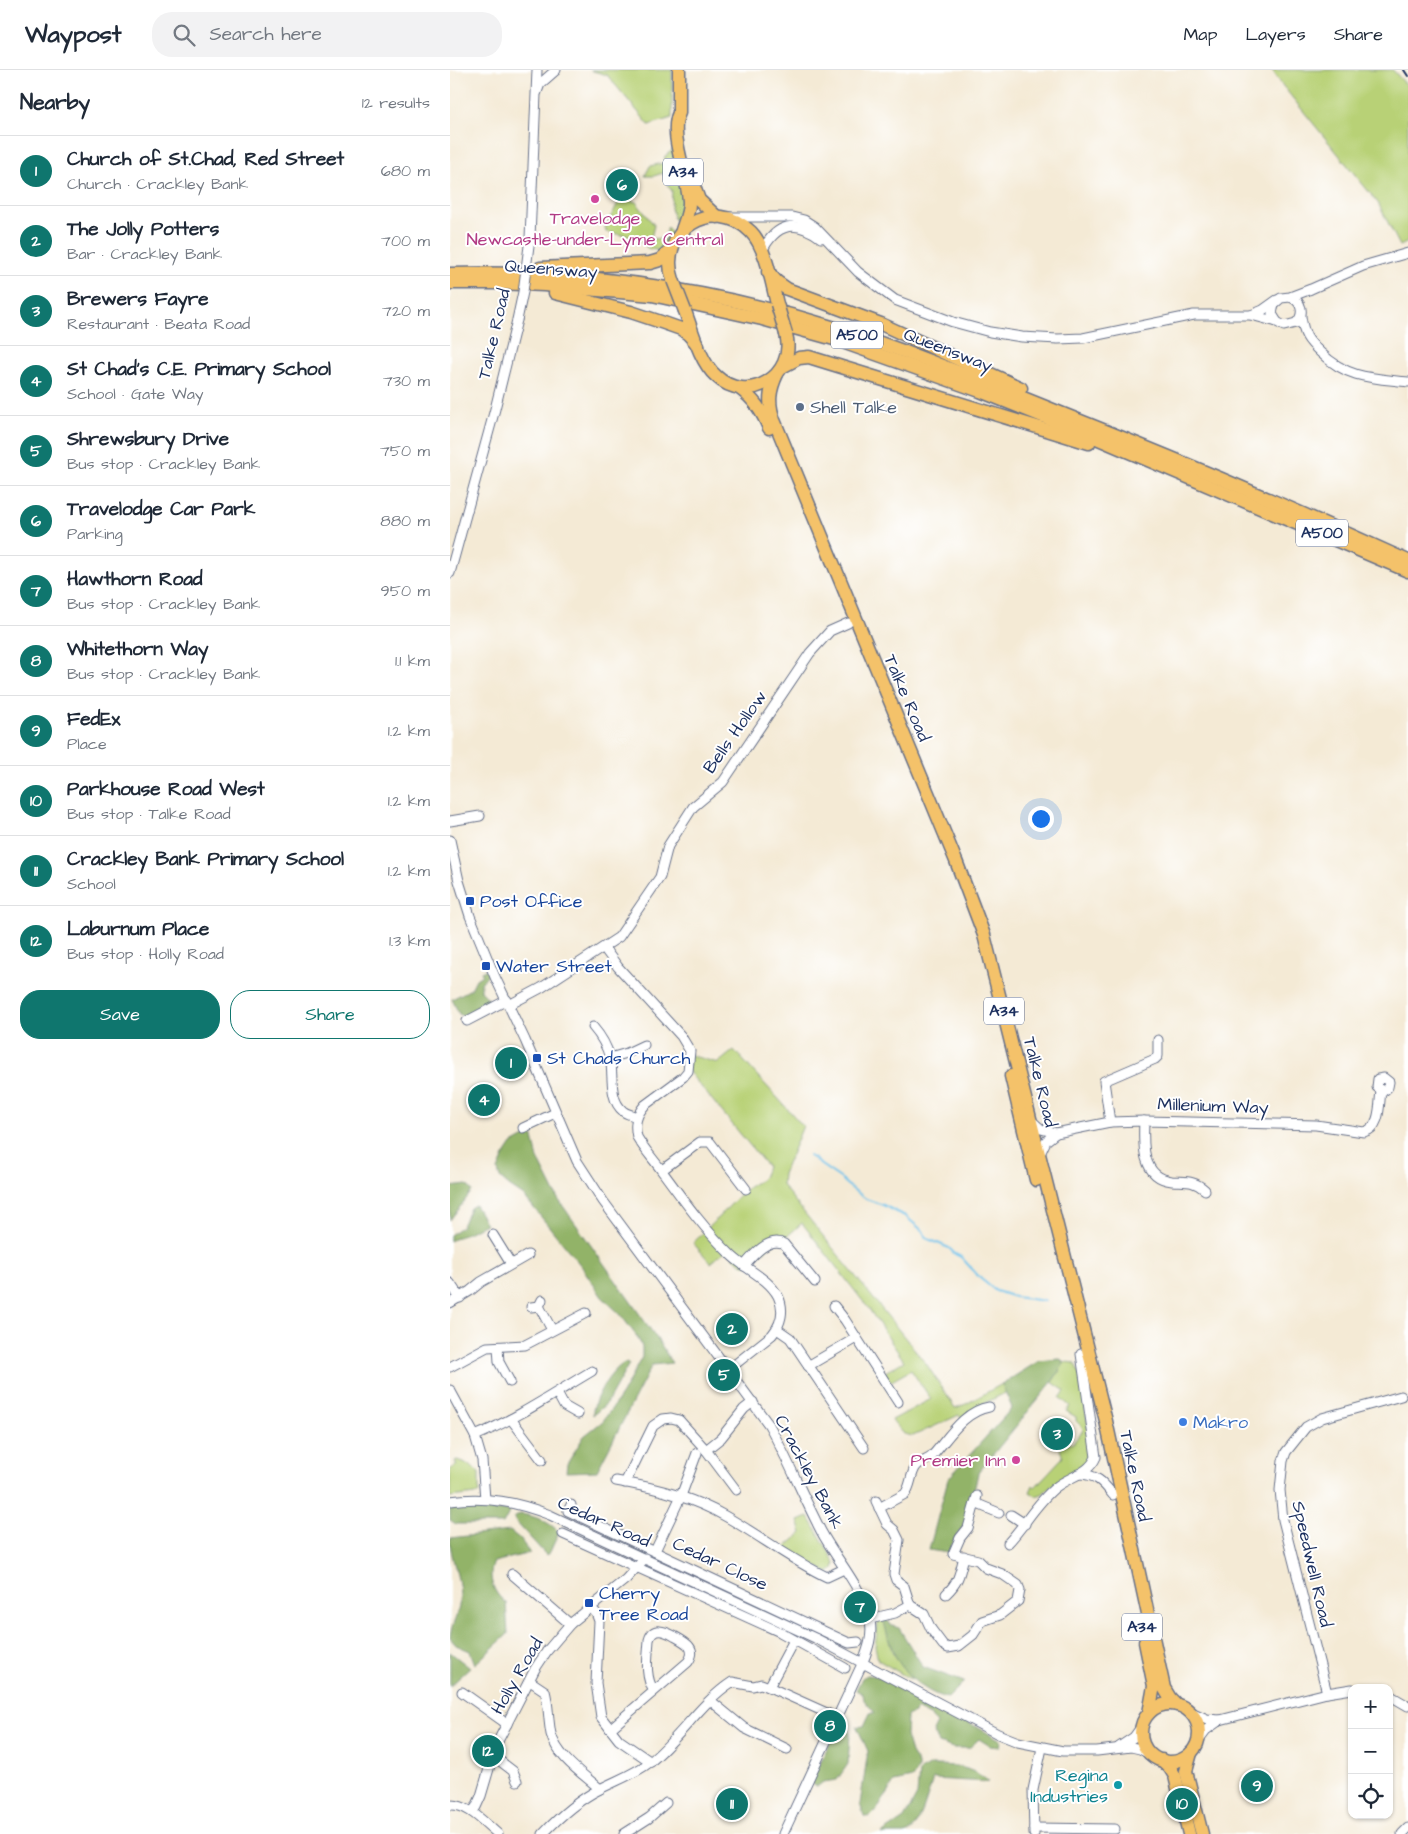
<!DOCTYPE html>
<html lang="en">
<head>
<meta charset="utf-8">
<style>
  body { margin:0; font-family:"Architects Daughter",sans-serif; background:#f2f2f3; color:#1f2937 }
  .controls { position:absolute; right:15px; bottom:15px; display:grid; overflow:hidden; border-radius:10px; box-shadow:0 1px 4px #0004 }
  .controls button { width:45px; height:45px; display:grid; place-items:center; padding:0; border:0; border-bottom:1px solid #e0e1e3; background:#fff; color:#1f2937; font:25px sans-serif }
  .you { position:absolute; left:590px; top:748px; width:18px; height:18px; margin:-12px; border:4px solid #fff; border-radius:50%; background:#1a73e8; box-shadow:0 0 0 8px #1a73e833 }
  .badge { display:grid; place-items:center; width:32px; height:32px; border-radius:50%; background:#0f766e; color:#fff; font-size:16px; font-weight:700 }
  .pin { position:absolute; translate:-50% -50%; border:2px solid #fff; box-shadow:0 1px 5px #0006 }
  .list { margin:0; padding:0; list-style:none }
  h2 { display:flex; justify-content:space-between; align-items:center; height:65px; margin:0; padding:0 20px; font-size:21px }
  h2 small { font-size:16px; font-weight:400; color:#747a83 }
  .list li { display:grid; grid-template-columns:32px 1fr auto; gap:15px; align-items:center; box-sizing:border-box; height:70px; padding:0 20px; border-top:1px solid #e0e1e3 }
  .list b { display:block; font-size:19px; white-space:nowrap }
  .list p { margin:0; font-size:16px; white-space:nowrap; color:#747a83 }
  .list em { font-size:16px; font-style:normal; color:#747a83 }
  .actions { display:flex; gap:10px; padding:15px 20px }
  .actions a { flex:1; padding:11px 0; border:1px solid #0f766e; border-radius:20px; text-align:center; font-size:18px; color:#0f766e }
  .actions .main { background:#0f766e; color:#fff }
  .icon { flex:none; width:28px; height:28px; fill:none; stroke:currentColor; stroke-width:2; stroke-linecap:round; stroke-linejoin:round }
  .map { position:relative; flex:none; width:958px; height:1764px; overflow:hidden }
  header { display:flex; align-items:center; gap:30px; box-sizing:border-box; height:70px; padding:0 25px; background:#fff; border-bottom:1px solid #e0e1e3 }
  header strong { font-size:24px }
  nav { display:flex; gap:28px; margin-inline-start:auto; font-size:18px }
  .search { width:350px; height:45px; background:#f2f2f3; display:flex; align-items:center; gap:12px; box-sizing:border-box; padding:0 18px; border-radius:20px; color:#747a83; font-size:19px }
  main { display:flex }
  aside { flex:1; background:#fff }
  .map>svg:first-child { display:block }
  .green { fill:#b8d176; stroke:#6a806a }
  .forest { fill:#92b367; stroke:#567162 }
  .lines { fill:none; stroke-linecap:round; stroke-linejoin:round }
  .stream { stroke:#70c3ec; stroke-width:2 }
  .minor-casing { stroke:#677088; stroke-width:11 }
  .highway-casing { stroke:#677088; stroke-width:15 }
  .minor { stroke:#fff; stroke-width:9 }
  .highway { stroke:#f4c26a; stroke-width:12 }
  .rail { stroke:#1b2f5e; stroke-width:2 }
  .minor-bridge-casing { stroke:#677088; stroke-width:11; stroke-linecap:butt }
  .highway-bridge-casing { stroke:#677088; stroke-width:15; stroke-linecap:butt }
  .minor-bridge { stroke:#fff; stroke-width:9 }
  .highway-bridge { stroke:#f4c26a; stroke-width:12 }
  .hotel-dot { fill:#d1479c; stroke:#fff; stroke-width:2 }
  .service-dot { fill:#5c6f8a; stroke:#fff; stroke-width:2 }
  .transit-dot { fill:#1a4fb4; stroke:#fff; stroke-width:2 }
  .shop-dot { fill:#3f7fe0; stroke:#fff; stroke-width:2 }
  .culture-dot { fill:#0f9aa8; stroke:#fff; stroke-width:2 }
  .labels { text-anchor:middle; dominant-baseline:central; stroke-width:4; stroke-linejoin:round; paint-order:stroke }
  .shield { fill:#fff; stroke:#5f6d8e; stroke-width:1 }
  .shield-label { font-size:16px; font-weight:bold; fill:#1b2f5e }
  .hotel-label { font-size:18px; fill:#b23c85; stroke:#fff }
  .street-label { font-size:18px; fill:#1b2f5e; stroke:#fff }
  .service-label { font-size:18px; fill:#4e5e75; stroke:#fff; text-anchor:start }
  .transit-label { font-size:18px; fill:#164399; stroke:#fff; text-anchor:start }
  .shop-label { font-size:18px; fill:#366cbe; stroke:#fff; text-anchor:start }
  .culture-label { font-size:18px; fill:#0d838f; stroke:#fff; text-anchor:end }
</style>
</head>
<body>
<header>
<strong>Waypost</strong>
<div class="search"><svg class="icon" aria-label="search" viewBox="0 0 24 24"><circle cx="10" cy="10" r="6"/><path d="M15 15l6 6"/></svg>Search here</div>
<nav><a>Map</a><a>Layers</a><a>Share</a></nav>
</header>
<main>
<aside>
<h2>Nearby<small>12 results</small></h2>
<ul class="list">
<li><span class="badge">1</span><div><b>Church of St.Chad, Red Street</b><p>Church · Crackley Bank</p></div><em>680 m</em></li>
<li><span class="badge">2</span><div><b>The Jolly Potters</b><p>Bar · Crackley Bank</p></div><em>700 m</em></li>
<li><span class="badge">3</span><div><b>Brewers Fayre</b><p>Restaurant · Beata Road</p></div><em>720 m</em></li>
<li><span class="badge">4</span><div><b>St Chad's C.E. Primary School</b><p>School · Gate Way</p></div><em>730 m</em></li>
<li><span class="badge">5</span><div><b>Shrewsbury Drive</b><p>Bus stop · Crackley Bank</p></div><em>750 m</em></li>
<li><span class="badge">6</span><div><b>Travelodge Car Park</b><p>Parking</p></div><em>880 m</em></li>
<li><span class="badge">7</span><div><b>Hawthorn Road</b><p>Bus stop · Crackley Bank</p></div><em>950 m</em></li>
<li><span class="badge">8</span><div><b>Whitethorn Way</b><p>Bus stop · Crackley Bank</p></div><em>1.1 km</em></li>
<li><span class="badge">9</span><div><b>FedEx</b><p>Place</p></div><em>1.2 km</em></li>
<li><span class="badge">10</span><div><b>Parkhouse Road West</b><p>Bus stop · Talke Road</p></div><em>1.2 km</em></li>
<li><span class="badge">11</span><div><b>Crackley Bank Primary School</b><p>School</p></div><em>1.2 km</em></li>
<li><span class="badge">12</span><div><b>Laburnum Place</b><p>Bus stop · Holly Road</p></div><em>1.3 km</em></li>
</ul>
<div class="actions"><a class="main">Save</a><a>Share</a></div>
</aside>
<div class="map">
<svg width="958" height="1764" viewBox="0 0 958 1764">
  <rect width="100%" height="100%" fill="#fff"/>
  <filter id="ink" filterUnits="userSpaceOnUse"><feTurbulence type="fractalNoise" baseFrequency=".02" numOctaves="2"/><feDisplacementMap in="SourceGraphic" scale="10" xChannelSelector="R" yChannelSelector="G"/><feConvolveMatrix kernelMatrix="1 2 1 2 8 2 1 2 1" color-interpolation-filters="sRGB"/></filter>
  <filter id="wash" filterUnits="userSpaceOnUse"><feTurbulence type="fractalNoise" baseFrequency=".0096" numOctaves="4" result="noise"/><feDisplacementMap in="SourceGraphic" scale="20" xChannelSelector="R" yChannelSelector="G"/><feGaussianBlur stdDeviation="1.12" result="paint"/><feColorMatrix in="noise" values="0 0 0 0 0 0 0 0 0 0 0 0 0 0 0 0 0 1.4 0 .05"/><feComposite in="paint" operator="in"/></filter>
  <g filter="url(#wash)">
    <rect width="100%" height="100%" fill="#f4ead5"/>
    <g class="green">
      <path d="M140 0H222V48L199 55 157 5Z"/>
      <path d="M822 0H943L958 17V172L950 176 928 133 832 15Z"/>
      <path d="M225 78 235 125 231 150H224L221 138 222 121 218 116 213 103 204 106H195L200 96 214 93 215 86Z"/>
      <path d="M171 128 186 132 204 155 201 168 215 170 217 157 220 160 222 168 212 185 206 180 199 179 184 167 156 162 155 157Z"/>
      <path d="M284 980 353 1056 333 1104 332 1115 477 1295 505 1338 516 1334 552 1314 555 1323 529 1336 512 1350 509 1345 463 1366 454 1364 442 1350 481 1329 461 1300 440 1312 435 1302 454 1291 419 1239 352 1153 331 1172H326L294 1196 276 1180 261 1193 243 1173 296 1119C308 1109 313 1114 317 1096L238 1001 240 985 268 993Z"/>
      <path d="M615 1292 625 1293 630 1306 642 1382 636 1395 613 1407 592 1424 586 1426 580 1422 583 1415 585 1417 613 1387 610 1380 613 1375 623 1373 633 1360 632 1357 626 1351V1347L616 1341 620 1336 610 1328 615 1321 602 1312Z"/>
      <path d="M7 1390 14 1392 29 1402V1422L26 1424 0 1427V1399L7 1395 5 1391Z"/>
      <path d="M359 1447 383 1489 385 1494 384 1499 378 1503 335 1478 352 1463 348 1451Z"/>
      <path d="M434 1551 442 1581 462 1610 428 1590 425 1576 428 1553Z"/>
    </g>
    <g class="forest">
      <path d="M37 899 38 904 31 913V921L37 927 39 932 13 946 9 944 2 929 21 919 26 909 32 905 31 902Z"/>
      <path d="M82 1063 88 1089 108 1129 210 1273 222 1293 202 1295 147 1401 116 1402 117 1394 134 1366 153 1351 172 1324 192 1287V1277L188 1268 170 1244 152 1227 132 1197 74 1126 59 1116 50 1108 48 1100 54 1086 62 1074Z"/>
      <path d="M17 1115 22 1121 0 1150V1117Z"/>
      <path d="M25 1135 36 1154 0 1171V1165L12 1156 20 1138Z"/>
      <path d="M610 1289 615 1292 602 1312 528 1403 518 1449 506 1467 498 1483 479 1480 498 1409 562 1338 552 1314 589 1291Z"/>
      <path d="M177 1292 179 1294 157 1333 143 1345C141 1331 163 1296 177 1292Z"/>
      <path d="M14 1438 60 1441 53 1454H6L0 1450V1439Z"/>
      <path d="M70 1444C83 1445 100 1452 109 1462L100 1482 96 1485 65 1451 64 1448Z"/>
      <path d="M60 1461 70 1469 80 1483 44 1492C37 1507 43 1523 56 1533L58 1564 25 1594 20 1581 6 1575 0 1568C1 1554 10 1544 10 1526 10 1506 0 1488 0 1468Z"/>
      <path d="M437 1550 442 1556 449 1558 473 1597 514 1612 498 1628C491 1627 482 1623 476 1619 450 1603 440 1580 434 1551Z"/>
      <path d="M0 1582 20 1598 0 1616Z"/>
      <path d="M416 1605 426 1606 465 1625 464 1629 491 1638 551 1670 550 1677 540 1676 529 1669 519 1678H503L489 1673 483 1661 487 1653 480 1646 466 1639 464 1643 457 1646 456 1666 461 1683 468 1694V1699L462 1708 444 1712 429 1737 419 1747 414 1746 410 1734 418 1681 407 1657 414 1656 420 1643H425L414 1630 413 1624 406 1620 412 1608Z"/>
      <path d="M390 1650 397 1652 400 1663 398 1694 387 1710 373 1712 368 1716H364L361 1713Z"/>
      <path d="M480 1695C503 1695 521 1696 539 1712L483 1709C478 1722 470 1761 455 1764 448 1764 438 1764 431 1764L454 1749 467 1725 469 1702Z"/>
    </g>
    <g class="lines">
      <path class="stream" d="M359 1086 364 1089 371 1095 393 1110 396 1114 416 1129 433 1135 455 1146 473 1161 476 1168 499 1178 505 1184 511 1187 531 1209 546 1221 565 1227 595 1231"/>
    </g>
  </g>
  <g filter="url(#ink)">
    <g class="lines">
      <g class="minor-casing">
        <g id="minor">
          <path d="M87 22 90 14 106 0"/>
          <path d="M280 147H342L354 150 365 157 408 202 445 230 503 252 540 262 572 267 608 269 633 268 744 245H801L813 240 827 230"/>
          <path d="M80 168 87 0"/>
          <path d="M312 181C327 153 345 149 371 168"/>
          <path d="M840 227C852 231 855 244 846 253L834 256 827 252 822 244 824 234 831 228 840 227 861 219 913 196 958 183"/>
          <path d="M801 245 827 252"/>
          <path d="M851 247C854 265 857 270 871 283 898 309 923 308 958 312"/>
          <path d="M0 503 45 339 67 250"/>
          <path d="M0 751 30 746"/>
          <path d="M0 770 9 811 20 846 45 907 75 970 127 1091 153 1131 319 1355C338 1390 353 1426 371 1461 387 1491 413 1518 420 1551 423 1566 418 1579 413 1592L333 1764"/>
          <path d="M154 878 168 897 231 966 240 981 238 1001 233 1007 195 1035C186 1045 184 1054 187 1067 194 1079 204 1090 212 1101 234 1131 255 1160 282 1186 297 1200 318 1208 328 1226 335 1240 331 1254 322 1265L278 1300"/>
          <path d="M59 935 91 918 169 867 210 807 218 776 243 737 273 712 360 583 380 561 398 553"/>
          <path d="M17 951 57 930"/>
          <path d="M143 957C150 965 157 977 160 988 164 1003 158 1029 173 1041 176 1044 182 1045 187 1047"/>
          <path d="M160 988 177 983 194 975"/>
          <path d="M581 1050 591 1059 606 1063 660 1052 694 1051 866 1055 914 1062C931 1058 929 1035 931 1020L927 1017 928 1009 934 1008 939 1012 938 1017 935 1020H931"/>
          <path d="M694 1051C693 1073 691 1108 722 1111 736 1112 744 1110 755 1120"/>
          <path d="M660 1052 654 1011 705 989 708 986V970"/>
          <path d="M73 1058 105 1043"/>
          <path d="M590 1084 596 1071 606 1063"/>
          <path d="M212 1100 250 1072H260L296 1119"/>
          <path d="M43 1165 61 1194"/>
          <path d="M294 1196C303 1185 319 1166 334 1174L365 1212"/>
          <path d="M0 1213 10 1228"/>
          <path d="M0 1233 20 1221 31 1212 78 1185"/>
          <path d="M89 1236 102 1260"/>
          <path d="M384 1236 395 1250 448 1332"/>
          <path d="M81 1237 89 1236 92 1230"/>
          <path d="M327 1259 340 1268 414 1378"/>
          <path d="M48 1277 49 1292 60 1312"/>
          <path d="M358 1296 406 1268"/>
          <path d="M0 1297 37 1277 75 1275 136 1243"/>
          <path d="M0 1320 25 1366 32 1390 35 1429"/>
          <path d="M107 1323 114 1336 128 1344"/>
          <path d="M61 1349 92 1390"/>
          <path d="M25 1366C66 1349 103 1324 142 1301"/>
          <path d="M256 1380 271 1368 294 1339 303 1332"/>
          <path d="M628 1404C646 1404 653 1412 663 1425"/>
          <path d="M166 1411C203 1417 242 1427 275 1446 309 1465 341 1490 377 1507L394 1499"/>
          <path d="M175 1413 203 1356 213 1349 221 1348 229 1350 256 1380 286 1420"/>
          <path d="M0 1431C36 1426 67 1432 100 1445L365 1568 548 1664 568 1672 613 1681H647L681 1677 690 1679 703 1686"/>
          <path d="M426 1431 437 1454 444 1460 449 1470 444 1504 446 1510 454 1516 460 1535"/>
          <path d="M525 1433 549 1443"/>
          <path d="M121 1435 118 1441 399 1573 408 1572"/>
          <path d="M429 1438 455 1424C461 1416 460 1407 465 1398 469 1391 478 1391 483 1385 499 1367 514 1341 539 1337"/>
          <path d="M561 1445 575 1454"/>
          <path d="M113 1464 330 1562 395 1598"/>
          <path d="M558 1473C575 1455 587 1432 606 1417 620 1406 639 1404 646 1387L631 1284"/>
          <path d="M205 1481 231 1426 247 1383"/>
          <path d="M62 1504 120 1554"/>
          <path d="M496 1524C509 1512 510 1503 514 1486"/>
          <path d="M140 1537 146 1543 149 1551 146 1613 151 1647 169 1670 201 1692"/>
          <path d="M420 1549 445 1543 460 1535 474 1544 481 1559 493 1575 498 1578 509 1576 523 1565 532 1551 550 1545 568 1531 570 1520 568 1515 552 1504 536 1498 528 1490 503 1484 510 1468 518 1458 527 1426"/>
          <path d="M80 1611 95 1621C99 1635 98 1650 101 1664 107 1687 133 1704 150 1719"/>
          <path d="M319 1617 344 1570"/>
          <path d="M12 1622 57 1654"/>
          <path d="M877 1623 833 1450 830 1420 833 1391 836 1382 856 1357 872 1348 951 1326"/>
          <path d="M939 1625 958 1636"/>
          <path d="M261 1631 294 1658 337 1679"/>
          <path d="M737 1640 757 1649 770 1650"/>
          <path d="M160 1659 238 1592C248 1578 235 1572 224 1566 215 1561 203 1556 199 1570 198 1587 194 1606 204 1621"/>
          <path d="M747 1672 756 1660 770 1650 877 1623 902 1619"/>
          <path d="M669 1677 684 1667 692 1656"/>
          <path d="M42 1685 63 1701 67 1711"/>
          <path d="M0 1735C19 1734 34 1753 48 1764"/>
          <path d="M22 1742 26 1737 31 1726 46 1675 85 1599 97 1581 120 1554 176 1509 195 1488"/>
          <path d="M584 1758 665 1759"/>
          <path d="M93 1764C110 1746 128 1730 150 1719 167 1710 185 1704 200 1692 229 1669 251 1632 282 1612L303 1616 311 1614 319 1617 388 1648"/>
          <path d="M174 1764 199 1748 216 1733"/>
          <path d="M584 1764 583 1720 592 1678"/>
          <path d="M952 1764 958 1758"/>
        </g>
      </g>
      <g class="highway-casing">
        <g id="highway">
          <path d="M229 0V43C218 64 239 109 239 133 239 142 235 151 232 160"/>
          <path d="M242 111 249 130 267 147"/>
          <path d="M90 198 200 193 210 190 222 179"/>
          <path d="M318 202 327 212 337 219 431 254 571 318"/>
          <path d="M0 204C130 200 261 219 385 258 462 282 538 314 613 344 729 390 844 439 958 491"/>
          <path d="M223 210C206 160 265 125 301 162 316 177 322 214 327 234"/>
          <path d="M0 213H49L94 215 202 225 312 249 384 269 530 321 630 361 958 501"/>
          <path d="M105 223 181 242 211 252 231 259 238 264 248 275"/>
          <path d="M235 241C242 260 250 292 266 306 297 336 347 306 336 264"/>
          <path d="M334 296 349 288 359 287 639 373"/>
          <path d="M327 304C319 321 318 333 324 350L506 791 534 865 656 1351 714 1618 720 1628 727 1635"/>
          <path d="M289 318C304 329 312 341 319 358"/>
          <path d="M561 1006 586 1110"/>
          <path d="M695 1572 704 1616 699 1643"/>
          <circle cx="720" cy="1663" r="29"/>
          <path d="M741 1683 736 1701 752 1764"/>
          <path d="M712 1690 720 1698 725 1706 739 1764"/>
        </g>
      </g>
      <use href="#minor" class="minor"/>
      <use href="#highway" class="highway"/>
      <path class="rail" d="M954 0 958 6"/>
      <g class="minor-bridge-casing">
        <path id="minor-bridge" d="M67 250 73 222 80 168"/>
      </g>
      <g class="highway-bridge-casing">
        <g id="highway-bridge">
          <path d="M223 210 235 241"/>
          <path d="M327 234 336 264"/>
        </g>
      </g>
      <use href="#minor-bridge" class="minor-bridge"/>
      <use href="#highway-bridge" class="highway-bridge"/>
    </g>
  </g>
  <g class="hotel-dot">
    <circle cx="145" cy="129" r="5"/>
    <circle cx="566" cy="1390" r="5"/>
  </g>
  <circle class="service-dot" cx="350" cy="337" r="5"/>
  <g class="transit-dot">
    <rect x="15" y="826" width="10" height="10" rx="2.5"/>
    <rect x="31" y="891" width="10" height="10" rx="2.5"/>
    <rect x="82" y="983" width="10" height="10" rx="2.5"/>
    <rect x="134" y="1528" width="10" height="10" rx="2.5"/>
  </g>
  <circle class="shop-dot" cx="733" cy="1352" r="5"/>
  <circle class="culture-dot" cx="668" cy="1715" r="5"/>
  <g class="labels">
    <g class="shield">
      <rect x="213" y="88.5" width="40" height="27" rx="4"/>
      <rect x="381" y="251.5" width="52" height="27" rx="4"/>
      <rect x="846" y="449.5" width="52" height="27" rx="4"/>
      <rect x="534" y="927.5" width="40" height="27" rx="4"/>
      <rect x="672" y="1543.5" width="40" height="27" rx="4"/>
    </g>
    <g class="shield-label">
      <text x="233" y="102">A34</text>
      <text x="407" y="265">A500</text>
      <text x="872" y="463">A500</text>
      <text x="554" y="941">A34</text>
      <text x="692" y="1557">A34</text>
    </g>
    <g class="hotel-label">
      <text x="145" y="148">Travelodge<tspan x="145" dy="21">Newcastle-under-Lyme Central</tspan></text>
      <text x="556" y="1390" text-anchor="end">Premier Inn</text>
    </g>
    <g class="street-label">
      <text transform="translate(101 199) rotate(4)">Queensway</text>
      <text transform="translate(44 264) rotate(-77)">Talke Road</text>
      <text transform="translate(498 280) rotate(21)">Queensway</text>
      <text transform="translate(457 628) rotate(67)">Talke Road</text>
      <text transform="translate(285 662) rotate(-55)">Bells Hollow</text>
      <text transform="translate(590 1012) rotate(76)">Talke Road</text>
      <text transform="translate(763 1036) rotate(2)">Millenium Way</text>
      <text transform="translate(359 1402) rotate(62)">Crackley Bank</text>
      <text transform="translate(685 1406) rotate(78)">Talke Road</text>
      <text transform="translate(154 1452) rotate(24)">Cedar Road</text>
      <text transform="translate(270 1494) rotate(25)">Cedar Close</text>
      <text transform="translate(862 1494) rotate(77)">Speedwell Road</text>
      <text transform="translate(67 1606) rotate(-60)">Holly Road</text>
    </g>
    <g class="service-label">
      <text x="360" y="337">Shell Talke</text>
    </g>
    <g class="transit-label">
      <text x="30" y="831">Post Office</text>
      <text x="46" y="896">Water Street</text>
      <text x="97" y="988">St Chads Church</text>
      <text x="149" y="1523">Cherry<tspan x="149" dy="21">Tree Road</tspan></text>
    </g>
    <g class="shop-label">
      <text x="743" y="1352">Makro</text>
    </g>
    <g class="culture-label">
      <text x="658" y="1705">Regina<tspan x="658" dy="21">Industries</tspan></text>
    </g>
  </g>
</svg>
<div class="controls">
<button>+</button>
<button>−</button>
<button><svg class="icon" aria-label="locate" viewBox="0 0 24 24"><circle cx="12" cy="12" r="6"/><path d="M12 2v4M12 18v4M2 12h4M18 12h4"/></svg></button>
</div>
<div class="you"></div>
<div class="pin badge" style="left:61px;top:993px">1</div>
<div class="pin badge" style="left:282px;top:1259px">2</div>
<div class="pin badge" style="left:607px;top:1364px">3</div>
<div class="pin badge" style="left:34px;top:1030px">4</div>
<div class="pin badge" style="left:274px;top:1305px">5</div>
<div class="pin badge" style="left:172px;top:115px">6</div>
<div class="pin badge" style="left:410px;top:1537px">7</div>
<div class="pin badge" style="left:380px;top:1656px">8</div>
<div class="pin badge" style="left:807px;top:1716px">9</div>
<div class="pin badge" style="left:732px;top:1734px">10</div>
<div class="pin badge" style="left:282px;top:1734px">11</div>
<div class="pin badge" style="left:38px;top:1681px">12</div>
</div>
</main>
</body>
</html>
